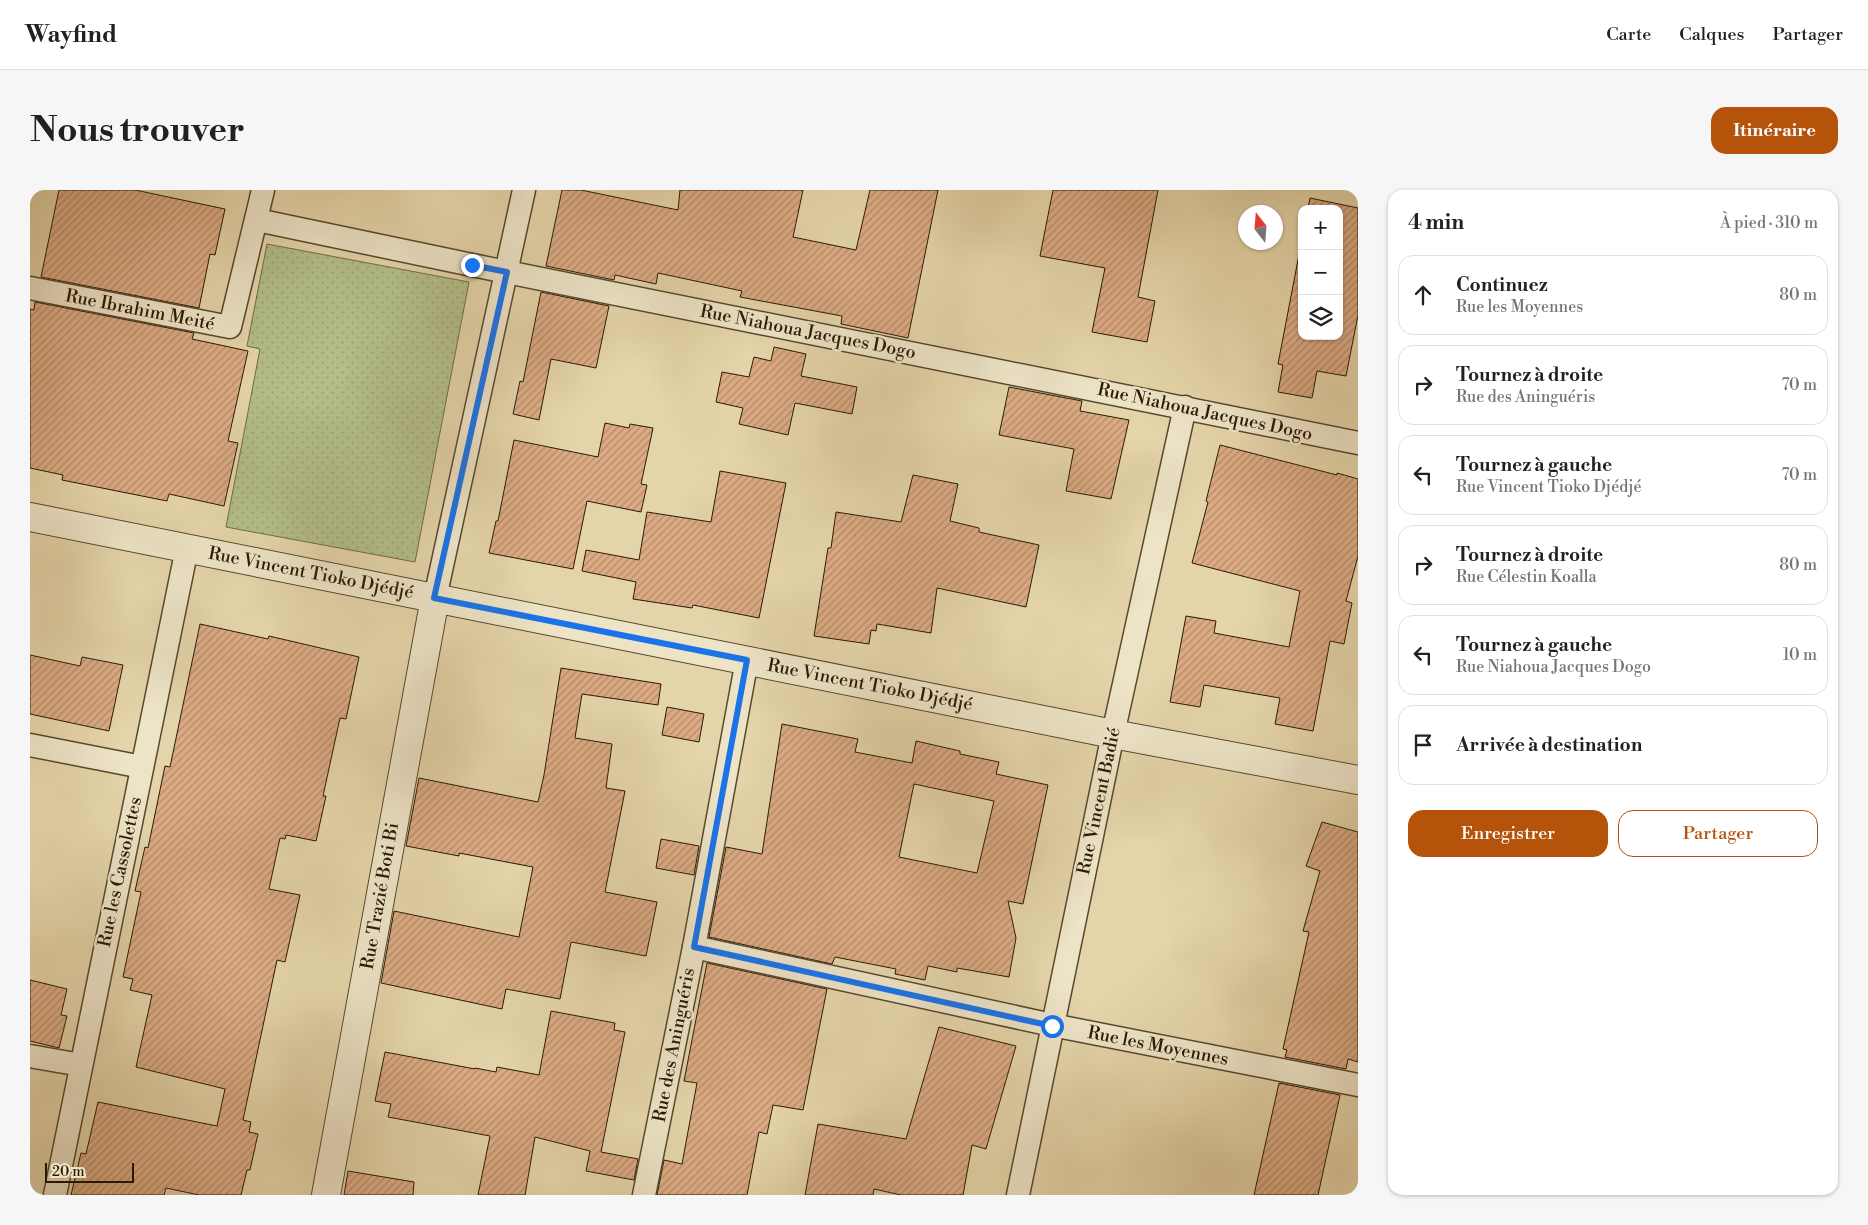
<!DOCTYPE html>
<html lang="fr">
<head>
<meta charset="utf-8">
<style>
  body { margin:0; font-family:"Libre Bodoni",serif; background:#f6f6f6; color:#202124 }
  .controls { position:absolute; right:15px; top:15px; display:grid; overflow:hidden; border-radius:10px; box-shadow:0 1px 4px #0004 }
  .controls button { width:45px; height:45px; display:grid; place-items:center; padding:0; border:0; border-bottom:1px solid #e0e0e0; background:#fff; color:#202124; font:25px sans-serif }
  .compass { position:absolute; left:1208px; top:15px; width:45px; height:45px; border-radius:50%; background:#fff; box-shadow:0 1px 4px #0004; rotate:343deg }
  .scale { position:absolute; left:15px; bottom:12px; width:89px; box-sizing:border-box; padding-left:5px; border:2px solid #2a1a05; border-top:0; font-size:14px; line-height:18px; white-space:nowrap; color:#2a1a05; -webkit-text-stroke:4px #ede3c7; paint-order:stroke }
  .stop { position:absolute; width:15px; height:15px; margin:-11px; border:4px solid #1a73e8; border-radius:50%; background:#fff }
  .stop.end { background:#1a73e8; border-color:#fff; box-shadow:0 1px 5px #0008 }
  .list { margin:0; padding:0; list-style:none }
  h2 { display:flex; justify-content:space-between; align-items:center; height:65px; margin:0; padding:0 20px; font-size:21px }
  h2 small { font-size:16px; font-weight:400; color:#757577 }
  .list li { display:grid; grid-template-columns:32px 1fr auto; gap:15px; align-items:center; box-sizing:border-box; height:80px; margin:0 10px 10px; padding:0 10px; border:1px solid #e0e0e0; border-radius:15px }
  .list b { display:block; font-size:19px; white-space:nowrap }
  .list p { margin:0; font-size:16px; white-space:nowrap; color:#757577 }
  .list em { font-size:16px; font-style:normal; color:#757577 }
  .actions { display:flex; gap:10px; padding:15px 20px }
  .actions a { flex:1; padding:11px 0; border:1px solid #b45309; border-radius:15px; text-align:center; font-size:18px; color:#b45309 }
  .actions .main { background:#b45309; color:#fff }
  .icon { flex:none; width:28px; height:28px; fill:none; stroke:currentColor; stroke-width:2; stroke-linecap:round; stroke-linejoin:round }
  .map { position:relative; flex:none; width:1328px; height:1005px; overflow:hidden; border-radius:15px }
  header { display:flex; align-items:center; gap:30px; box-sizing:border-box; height:70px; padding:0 25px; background:#fff; border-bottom:1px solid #e0e0e0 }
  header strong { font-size:24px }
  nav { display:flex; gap:28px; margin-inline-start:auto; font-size:18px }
  .intro { display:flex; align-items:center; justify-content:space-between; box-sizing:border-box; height:120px; padding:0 30px }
  h1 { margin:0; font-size:35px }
  .button { padding:12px 22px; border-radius:15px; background:#b45309; color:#fff; font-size:18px; font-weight:700 }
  main { display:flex; gap:30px; padding:0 30px }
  aside { flex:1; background:#fff; border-radius:15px; box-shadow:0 1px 4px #0004 }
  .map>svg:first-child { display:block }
  .grass { fill:url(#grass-dots); stroke:#6e6c47 }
  .building { fill:url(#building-hatch); stroke:#2a1a05; fill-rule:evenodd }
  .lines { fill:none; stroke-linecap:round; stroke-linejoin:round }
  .minor-casing { stroke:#58482e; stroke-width:25 }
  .tertiary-casing { stroke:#58482e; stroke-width:30 }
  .minor { stroke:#ede3c7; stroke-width:22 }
  .tertiary { stroke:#ede3c7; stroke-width:28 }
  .route { stroke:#1a73e8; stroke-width:6 }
  .labels { text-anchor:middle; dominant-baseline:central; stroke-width:5; stroke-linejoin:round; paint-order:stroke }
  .street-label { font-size:18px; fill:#2a1a05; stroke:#ede3c7 }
</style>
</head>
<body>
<header>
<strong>Wayfind</strong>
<nav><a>Carte</a><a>Calques</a><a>Partager</a></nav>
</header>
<div class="intro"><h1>Nous trouver</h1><a class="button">Itinéraire</a></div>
<main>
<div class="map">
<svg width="1328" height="1005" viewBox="0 0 1328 1005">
  <defs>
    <pattern id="grass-dots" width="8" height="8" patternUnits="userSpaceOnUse" patternTransform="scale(1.25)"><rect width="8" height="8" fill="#b2bd89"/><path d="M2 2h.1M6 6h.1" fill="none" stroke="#99a275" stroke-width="1.8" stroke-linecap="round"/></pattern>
    <pattern id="building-hatch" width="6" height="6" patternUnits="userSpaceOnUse" patternTransform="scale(1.25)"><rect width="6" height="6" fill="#dcab84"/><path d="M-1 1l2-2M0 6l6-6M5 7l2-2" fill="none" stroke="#b38a6a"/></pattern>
  </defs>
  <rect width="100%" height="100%" fill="#e4d4a9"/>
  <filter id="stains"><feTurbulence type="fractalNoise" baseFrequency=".004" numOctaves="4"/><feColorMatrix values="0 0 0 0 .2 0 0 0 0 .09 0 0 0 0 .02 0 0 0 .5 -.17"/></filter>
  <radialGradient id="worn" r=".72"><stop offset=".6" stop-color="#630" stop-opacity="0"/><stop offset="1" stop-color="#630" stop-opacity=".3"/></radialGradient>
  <path class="grass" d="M237 54 439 92 385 372 196 337 230 159 217 156Z"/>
  <g class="building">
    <path d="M29 0H105L195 19 185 65 180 64 169 118 11 87Z"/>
    <path d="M532 0H551L648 20 650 0H773L763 47 826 60 840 0H908L878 148 811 134 812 126 710 107 712 101 628 83 626 94 585 85 584 90 516 76Z"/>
    <path d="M1023 0H1128L1108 107 1125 111 1117 152 1062 142 1075 78 1010 66Z"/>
    <path d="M1280 8 1328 18V125L1316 186 1287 181 1282 208 1248 202 1253 175 1248 174 1272 49V146H1309V19H1278Z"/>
    <path d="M511 102 579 116 566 178 521 169 509 230 483 224 490 191 493 192Z"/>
    <path d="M5 112 164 143 162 149 218 161 198 251 208 253 194 316 139 304 137 311 32 290 33 285 0 278V119L4 120Z"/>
    <path d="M744 157 776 164 771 186 827 197 822 224 765 213 758 245 709 234 713 218 686 212 692 182 719 187 724 167 741 171Z"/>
    <path d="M979 197 1052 211 1050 221 1099 230 1081 309 1036 301 1044 259 969 245Z"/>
    <path d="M575 233 599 238 600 234 623 238 611 294 617 295 611 322 557 311 543 379 459 363 466 331H468L484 250 568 267Z"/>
    <path d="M1190 255 1307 285V283L1328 289V366L1316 411 1322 413 1314 454 1300 451 1283 541 1245 534 1250 508 1174 495 1170 517 1140 512 1156 426 1186 431 1184 443 1259 457 1270 401 1162 373 1178 312 1176 311Z"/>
    <path d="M690 281 756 293 729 428 663 415 662 418 603 409 606 392 552 381 556 360 609 370 617 322 681 332Z"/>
    <path d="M883 285 928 294 920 331 949 338V342L1009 355 996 417 907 398 901 443 847 434 846 441 841 440 839 454 784 446 798 358H801L806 322 871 332Z"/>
    <path d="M170 434 238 449 239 446 329 467 316 529 310 528 293 606H296L286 651 256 645 255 649 250 648 239 699 270 705 255 772 247 770 213 930 221 932 219 942 228 944 220 980H217L211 1005H169L136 998 134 1005H41L51 963 56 964 68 912 187 936 195 899 106 877 122 805 100 800 103 789 93 787 111 702 105 701 115 657 118 658 135 576 140 577Z"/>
    <path d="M0 465 50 476 52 467 93 475 79 541 0 524Z"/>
    <path d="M531 478 631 494 628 515 552 504 545 548 582 554 576 598 595 601 575 702 627 712 616 766 541 752 530 809 476 799 472 819 351 793 364 721 489 747 503 677 429 663V666L376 656 389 588 508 612 514 585Z"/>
    <path d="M637 517 674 524 669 552 632 545Z"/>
    <path d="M752 534 828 549 825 562 882 573 886 551 930 561V564L969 572 966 584 1018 595 993 714 978 711 986 748 979 787 927 778V782L898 776 895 790 865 784 866 779 805 767 802 774 679 747 696 657 732 664ZM884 594 964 611 947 683 869 667Z"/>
    <path d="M1292 632 1328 642V872L1318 869 1316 879 1255 867 1257 860 1253 859 1279 742 1273 741 1290 681 1276 676Z"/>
    <path d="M631 649 669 656 664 685 626 678Z"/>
    <path d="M677 773 797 799 773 920 743 915 737 944 729 942 717 1005H627L634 970 652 974 667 893 654 891Z"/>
    <path d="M0 790 37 799 31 825 37 826 29 858 0 851Z"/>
    <path d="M521 821 585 833 584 840 595 842 571 962 608 969 604 990 556 981 560 961 505 947 495 1005H448L460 946 358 927 361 914 345 911 355 862 445 879V878L466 882 467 877 509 885Z"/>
    <path d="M909 837 986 856 956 959 942 955 933 1005H871L844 999 843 1005H775L788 934 876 949Z"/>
    <path d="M1249 893 1310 905 1288 1005H1224Z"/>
    <path d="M318 981 384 992 383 1005H314Z"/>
  </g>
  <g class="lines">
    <g class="minor-casing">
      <g id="minor">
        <path d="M227 30 442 75 1328 253"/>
        <path d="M0 98 200 137 233 0"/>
        <path d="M405 408 494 0"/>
        <path d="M0 555 112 577"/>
        <path d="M664 757 1022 835 1328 895"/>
        <path d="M0 866 51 875"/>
        <path d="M25 1005 157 358"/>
        <path d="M614 1005 664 757 717 470"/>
        <path d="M988 1005 1083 544 1155 217"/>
      </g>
    </g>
    <g class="tertiary-casing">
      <g id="tertiary">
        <path d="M0 327 1083 544 1328 590"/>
        <path d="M296 1005 405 408"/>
      </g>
    </g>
    <use href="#minor" class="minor"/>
    <use href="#tertiary" class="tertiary"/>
  </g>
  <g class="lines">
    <path class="route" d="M442 75 477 82 404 408 717 470 664 757 1022 836"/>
  </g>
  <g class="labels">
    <g class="street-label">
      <text transform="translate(110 120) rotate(11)">Rue Ibrahim Meité</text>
      <text transform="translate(778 142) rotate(11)">Rue Niahoua Jacques Dogo</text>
      <text transform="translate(1175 222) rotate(12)">Rue Niahoua Jacques Dogo</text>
      <text transform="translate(281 383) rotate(11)">Rue Vincent Tioko Djédjé</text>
      <text transform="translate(840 495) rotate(11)">Rue Vincent Tioko Djédjé</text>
      <text transform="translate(1069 611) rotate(-78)">Rue Vincent Badié</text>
      <text transform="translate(90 682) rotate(-78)">Rue les Cassolettes</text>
      <text transform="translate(350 706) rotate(-80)">Rue Trazié Boti Bi</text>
      <text transform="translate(644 855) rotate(-79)">Rue des Aninguéris</text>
      <text transform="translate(1128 856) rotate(11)">Rue les Moyennes</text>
    </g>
  </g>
  <rect width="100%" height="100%" filter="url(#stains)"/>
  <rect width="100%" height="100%" fill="url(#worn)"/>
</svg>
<div class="controls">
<button>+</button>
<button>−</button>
<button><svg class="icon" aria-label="layers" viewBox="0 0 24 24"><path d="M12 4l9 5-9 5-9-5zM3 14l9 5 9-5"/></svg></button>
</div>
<svg class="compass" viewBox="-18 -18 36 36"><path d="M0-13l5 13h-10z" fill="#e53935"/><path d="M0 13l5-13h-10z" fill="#757577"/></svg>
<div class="scale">20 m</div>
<div class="stop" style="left:1022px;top:836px"></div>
<div class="stop end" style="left:442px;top:75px"></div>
</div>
<aside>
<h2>4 min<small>À pied · 310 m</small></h2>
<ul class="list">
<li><svg class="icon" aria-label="ahead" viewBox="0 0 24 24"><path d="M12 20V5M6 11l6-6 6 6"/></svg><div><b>Continuez</b><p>Rue les Moyennes</p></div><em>80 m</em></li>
<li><svg class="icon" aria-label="right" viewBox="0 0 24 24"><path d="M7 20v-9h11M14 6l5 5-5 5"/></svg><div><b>Tournez à droite</b><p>Rue des Aninguéris</p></div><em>70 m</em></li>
<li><svg class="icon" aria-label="left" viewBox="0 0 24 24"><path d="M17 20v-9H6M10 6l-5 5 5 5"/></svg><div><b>Tournez à gauche</b><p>Rue Vincent Tioko Djédjé</p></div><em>70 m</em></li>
<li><svg class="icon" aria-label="right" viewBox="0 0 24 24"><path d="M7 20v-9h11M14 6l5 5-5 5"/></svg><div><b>Tournez à droite</b><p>Rue Célestin Koalla</p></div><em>80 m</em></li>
<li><svg class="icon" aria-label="left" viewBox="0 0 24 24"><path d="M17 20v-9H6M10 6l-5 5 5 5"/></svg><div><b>Tournez à gauche</b><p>Rue Niahoua Jacques Dogo</p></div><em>10 m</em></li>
<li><svg class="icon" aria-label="arrive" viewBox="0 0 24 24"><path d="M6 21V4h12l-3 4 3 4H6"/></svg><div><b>Arrivée à destination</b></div></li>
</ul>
<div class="actions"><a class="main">Enregistrer</a><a>Partager</a></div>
</aside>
</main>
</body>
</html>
